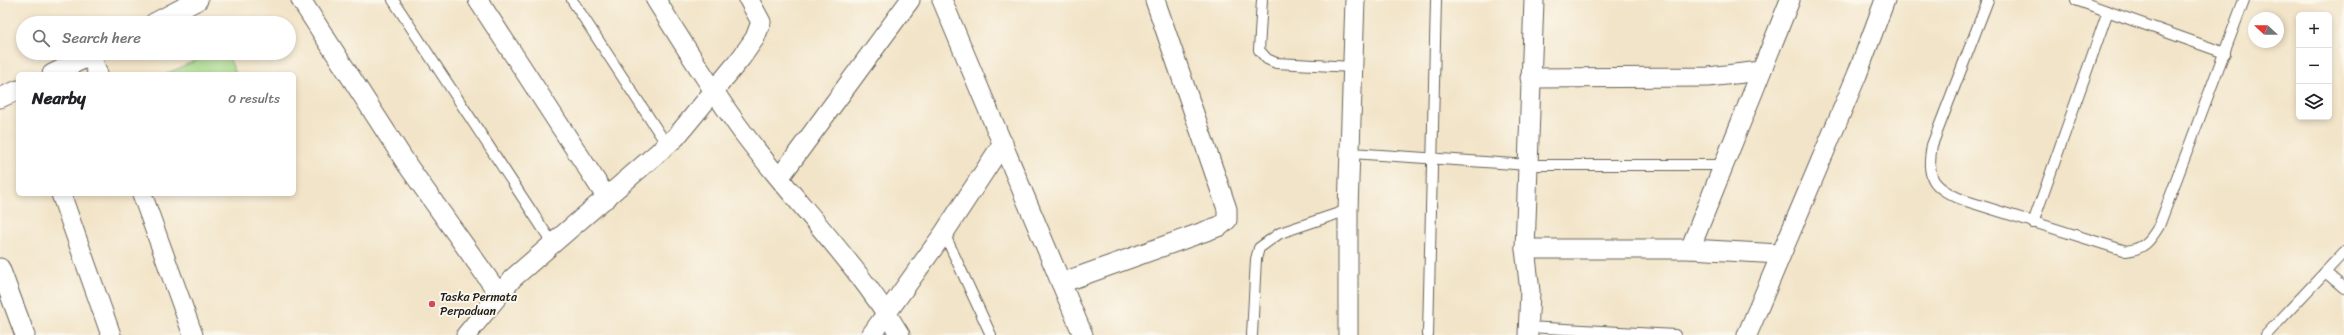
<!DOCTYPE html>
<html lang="en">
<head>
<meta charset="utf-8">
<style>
  body { margin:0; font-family:Sriracha,sans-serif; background:#f6f6f6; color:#202124 }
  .controls { position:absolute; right:12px; top:12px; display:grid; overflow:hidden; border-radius:6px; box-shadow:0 2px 6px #0003 }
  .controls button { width:36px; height:36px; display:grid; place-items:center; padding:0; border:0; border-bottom:1px solid #e0e0e0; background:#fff; color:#202124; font:20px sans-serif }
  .compass { position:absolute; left:2248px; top:12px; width:36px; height:36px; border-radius:50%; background:#fff; box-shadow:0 2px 6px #0003; rotate:292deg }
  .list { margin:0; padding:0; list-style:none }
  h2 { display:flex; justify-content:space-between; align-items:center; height:52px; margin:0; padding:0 16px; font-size:17px }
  h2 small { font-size:13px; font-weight:400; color:#757577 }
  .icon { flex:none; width:22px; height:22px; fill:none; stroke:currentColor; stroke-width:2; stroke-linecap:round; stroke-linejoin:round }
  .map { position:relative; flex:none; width:2344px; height:335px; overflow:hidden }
  .search { position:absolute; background:#fff; box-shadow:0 2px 6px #0003; left:16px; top:16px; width:280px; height:44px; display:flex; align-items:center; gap:10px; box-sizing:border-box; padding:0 14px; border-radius:22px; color:#757577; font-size:15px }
  .panel { position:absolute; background:#fff; box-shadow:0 2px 6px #0003; left:16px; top:72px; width:280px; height:124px; border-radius:6px }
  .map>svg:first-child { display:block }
  .green { fill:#a5d98a; stroke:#607a53 }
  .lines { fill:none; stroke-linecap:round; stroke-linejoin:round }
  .lane-casing { stroke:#676258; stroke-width:12 }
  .street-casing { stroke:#676258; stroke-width:21 }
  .lane { stroke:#fff; stroke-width:10 }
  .street { stroke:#fff; stroke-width:19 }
  .poi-dot { fill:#d1495b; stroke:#fbf7ec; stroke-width:1.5 }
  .labels { text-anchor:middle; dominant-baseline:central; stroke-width:4; stroke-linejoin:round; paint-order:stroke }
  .poi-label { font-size:12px; fill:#1c1c1c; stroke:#fbf7ec; text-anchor:start }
</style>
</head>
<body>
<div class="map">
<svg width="2344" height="335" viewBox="0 0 2344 335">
  <rect width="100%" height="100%" fill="#fbf7ec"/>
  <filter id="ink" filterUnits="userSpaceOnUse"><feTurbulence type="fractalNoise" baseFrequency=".025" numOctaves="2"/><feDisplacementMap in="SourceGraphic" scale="8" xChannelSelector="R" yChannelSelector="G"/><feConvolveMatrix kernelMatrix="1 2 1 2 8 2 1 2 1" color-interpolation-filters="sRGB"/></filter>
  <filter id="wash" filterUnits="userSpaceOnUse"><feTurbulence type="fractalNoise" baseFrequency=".012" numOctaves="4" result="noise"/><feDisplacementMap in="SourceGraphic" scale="16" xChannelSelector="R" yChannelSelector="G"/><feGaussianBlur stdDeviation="0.9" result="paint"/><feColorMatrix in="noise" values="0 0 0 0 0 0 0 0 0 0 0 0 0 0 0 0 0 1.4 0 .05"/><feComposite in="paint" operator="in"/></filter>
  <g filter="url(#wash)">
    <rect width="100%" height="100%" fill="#f2e4c8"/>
    <path class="green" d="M212 53H227L236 74H166Z"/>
  </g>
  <g filter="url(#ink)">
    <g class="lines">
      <g class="lane-casing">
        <g id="lane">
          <path d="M393 0 553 244"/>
          <path d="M572 0 667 145"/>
          <path d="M1262 0 1259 50 1267 59 1276 63 1353 67"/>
          <path d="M1988 0 1932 145C1926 178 1932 187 1963 200L2126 251C2144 249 2150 241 2159 226L2244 0"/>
          <path d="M2076 0 2225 53"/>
          <path d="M1351 153 1529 165H1724"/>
          <path d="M2033 223 2108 11"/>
          <path d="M944 233 991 335"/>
          <path d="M2325 272 2344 288"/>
          <path d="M1528 327 1675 335"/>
          <path d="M1252 335 1256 259 1259 248 1280 233 1348 210"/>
          <path d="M1428 335 1436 0"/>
          <path d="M2266 335 2344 252"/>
        </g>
      </g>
      <g class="street-casing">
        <g id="street">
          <path d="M301 0 408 166 499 294"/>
          <path d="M478 0 607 198"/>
          <path d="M656 0C684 45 712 91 744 134 795 202 856 262 900 335"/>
          <path d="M942 0 1083 335"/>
          <path d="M154 23 198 0"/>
          <path d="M91 56 98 74"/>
          <path d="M52 74 96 53"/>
          <path d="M1530 78 1708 77 1761 71"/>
          <path d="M0 98 18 90"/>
          <path d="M780 177 910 0"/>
          <path d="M61 194 111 335"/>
          <path d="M142 194 193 335"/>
          <path d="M1525 249H1690L1780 254"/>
          <path d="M1690 249 1790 0"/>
          <path d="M0 268 25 335"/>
          <path d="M1061 283 1220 226 1227 220V209L1155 0"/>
          <path d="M466 335 513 278 676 137 741 58 755 38 761 22 749 0"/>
          <path d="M871 335 944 233 1003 143"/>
          <path d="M1348 335V210L1355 0"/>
          <path d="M1528 335 1530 291 1525 249 1534 0"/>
          <path d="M1747 335 1857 75 1885 0"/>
        </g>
      </g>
      <use href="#lane" class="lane"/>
      <use href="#street" class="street"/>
    </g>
  </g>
  <circle class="poi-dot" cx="432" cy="304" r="4"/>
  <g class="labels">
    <g class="poi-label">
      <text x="440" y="297">Taska Permata<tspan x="440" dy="14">Perpaduan</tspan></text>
    </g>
  </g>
</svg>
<div class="controls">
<button>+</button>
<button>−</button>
<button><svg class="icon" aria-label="layers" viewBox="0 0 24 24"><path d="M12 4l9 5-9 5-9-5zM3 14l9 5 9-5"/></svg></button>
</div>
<svg class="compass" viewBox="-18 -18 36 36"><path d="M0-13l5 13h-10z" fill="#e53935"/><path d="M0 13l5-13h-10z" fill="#757577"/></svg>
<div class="search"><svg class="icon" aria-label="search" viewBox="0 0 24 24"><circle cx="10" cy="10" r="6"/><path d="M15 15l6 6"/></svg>Search here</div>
<section class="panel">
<h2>Nearby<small>0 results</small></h2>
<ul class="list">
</ul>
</section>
</div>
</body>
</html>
